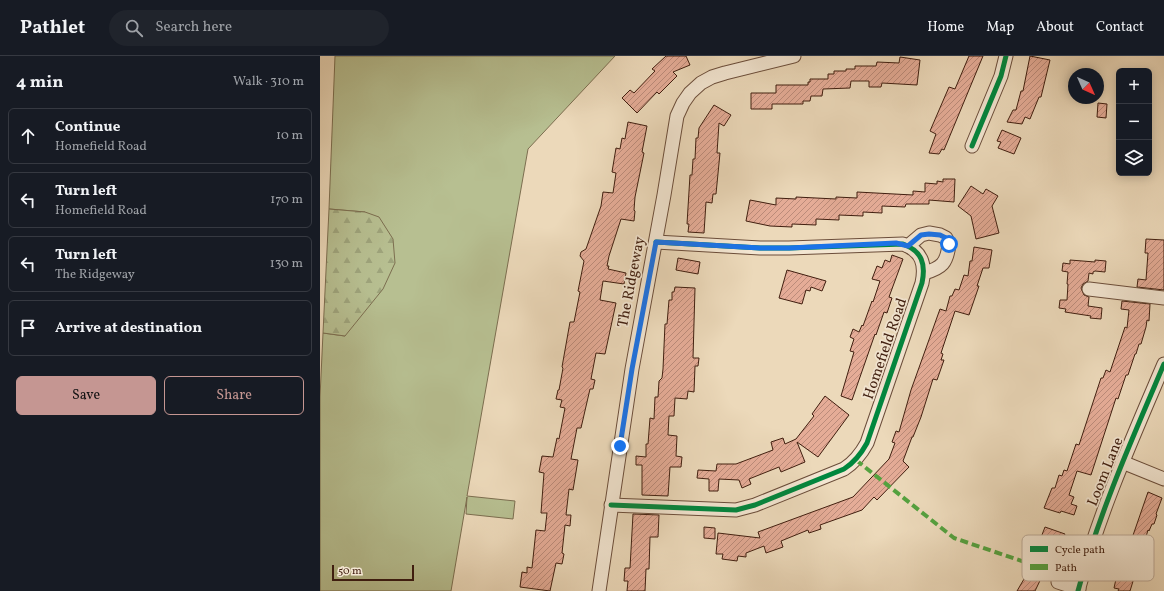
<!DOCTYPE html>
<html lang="en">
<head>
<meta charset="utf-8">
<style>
  body { margin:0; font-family:Vollkorn,serif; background:#20242c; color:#f1f3f6 }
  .controls { position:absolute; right:12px; top:12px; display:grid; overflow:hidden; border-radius:6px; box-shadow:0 2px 10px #0003 }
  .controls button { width:36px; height:36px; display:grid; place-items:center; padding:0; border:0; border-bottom:1px solid #363941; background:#171b24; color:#f1f3f6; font:20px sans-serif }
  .compass { position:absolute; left:748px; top:12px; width:36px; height:36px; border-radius:50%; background:#171b24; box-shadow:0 2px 10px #0003; rotate:135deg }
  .scale { position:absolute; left:12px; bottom:10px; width:82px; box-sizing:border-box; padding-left:4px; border:2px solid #401e0f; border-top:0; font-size:11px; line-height:14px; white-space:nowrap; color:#401e0f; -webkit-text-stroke:3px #f3e6d2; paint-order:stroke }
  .stop { position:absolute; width:12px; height:12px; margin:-9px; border:3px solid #1a73e8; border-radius:50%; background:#fff }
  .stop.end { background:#1a73e8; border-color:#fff; box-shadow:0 1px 4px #0008 }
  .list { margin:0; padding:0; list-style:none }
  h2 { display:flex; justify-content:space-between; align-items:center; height:52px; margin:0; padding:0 16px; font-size:17px }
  h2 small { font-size:13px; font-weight:400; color:#9ea1a6 }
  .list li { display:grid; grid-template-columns:26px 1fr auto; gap:12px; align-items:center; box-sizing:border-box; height:56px; margin:0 8px 8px; padding:0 8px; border:1px solid #363941; border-radius:6px }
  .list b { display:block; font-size:15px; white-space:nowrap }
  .list p { margin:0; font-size:13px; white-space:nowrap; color:#9ea1a6 }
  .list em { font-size:13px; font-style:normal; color:#9ea1a6 }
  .actions { display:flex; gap:8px; padding:12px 16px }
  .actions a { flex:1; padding:9px 0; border:1px solid #c59692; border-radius:6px; text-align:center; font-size:14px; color:#c59692 }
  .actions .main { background:#c59692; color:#111 }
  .icon { flex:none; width:22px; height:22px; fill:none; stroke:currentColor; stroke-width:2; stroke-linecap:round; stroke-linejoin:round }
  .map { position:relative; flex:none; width:844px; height:535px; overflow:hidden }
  header { display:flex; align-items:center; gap:24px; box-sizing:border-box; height:56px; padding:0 20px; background:#171b24; border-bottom:1px solid #363941 }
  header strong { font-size:19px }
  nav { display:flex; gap:22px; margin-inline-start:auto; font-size:14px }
  .search { width:280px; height:36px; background:#20242c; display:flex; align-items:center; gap:10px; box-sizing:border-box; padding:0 14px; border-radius:22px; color:#9ea1a6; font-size:15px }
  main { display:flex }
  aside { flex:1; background:#171b24 }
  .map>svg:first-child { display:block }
  .green { fill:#b7bf91; stroke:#7c6e50 }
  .forest { fill:url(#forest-firs); stroke:#7c6e50 }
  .building { fill:url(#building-hatch); stroke:#401e0f }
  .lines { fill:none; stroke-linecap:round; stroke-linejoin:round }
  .minor-casing { stroke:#6b4d3a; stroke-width:15 }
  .minor { stroke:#f3e6d2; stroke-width:13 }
  .quiet { stroke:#54a23f; stroke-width:4; stroke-dasharray:8 4; stroke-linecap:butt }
  .cycleway-casing { stroke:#f3e6d2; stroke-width:8 }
  .cycleway { stroke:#00873e; stroke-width:5 }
  .route { stroke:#1a73e8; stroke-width:5 }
  .labels { text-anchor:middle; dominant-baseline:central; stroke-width:3.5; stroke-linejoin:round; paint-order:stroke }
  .street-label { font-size:15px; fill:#401e0f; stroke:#f3e6d2 }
  .key { fill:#f3e6d2; stroke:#bdaa98; stroke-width:1 }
  .key-label { font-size:11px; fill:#401e0f }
</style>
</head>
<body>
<header>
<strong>Pathlet</strong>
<div class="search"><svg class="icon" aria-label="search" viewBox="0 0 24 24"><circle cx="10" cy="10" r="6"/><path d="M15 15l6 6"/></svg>Search here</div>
<nav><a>Home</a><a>Map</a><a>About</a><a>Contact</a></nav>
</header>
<main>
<aside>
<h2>4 min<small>Walk · 310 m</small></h2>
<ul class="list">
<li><svg class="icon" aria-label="ahead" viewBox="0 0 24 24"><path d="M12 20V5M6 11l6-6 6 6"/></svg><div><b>Continue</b><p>Homefield Road</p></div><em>10 m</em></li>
<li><svg class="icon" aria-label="left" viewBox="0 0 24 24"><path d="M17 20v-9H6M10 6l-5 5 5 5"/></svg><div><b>Turn left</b><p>Homefield Road</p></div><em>170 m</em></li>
<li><svg class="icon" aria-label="left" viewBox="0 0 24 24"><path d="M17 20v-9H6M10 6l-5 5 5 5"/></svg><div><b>Turn left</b><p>The Ridgeway</p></div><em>130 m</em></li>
<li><svg class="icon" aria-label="arrive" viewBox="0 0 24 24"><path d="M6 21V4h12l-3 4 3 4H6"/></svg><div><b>Arrive at destination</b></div></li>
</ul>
<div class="actions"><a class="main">Save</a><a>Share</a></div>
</aside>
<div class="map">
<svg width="844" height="535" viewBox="0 0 844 535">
  <defs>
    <pattern id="forest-firs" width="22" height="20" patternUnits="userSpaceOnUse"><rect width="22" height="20" fill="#b7bf91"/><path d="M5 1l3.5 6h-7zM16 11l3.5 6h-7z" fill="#9ea47c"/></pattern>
    <pattern id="building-hatch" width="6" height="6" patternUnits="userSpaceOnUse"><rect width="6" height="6" fill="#e5ac97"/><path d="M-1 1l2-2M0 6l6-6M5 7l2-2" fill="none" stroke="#bb8b7a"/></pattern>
  </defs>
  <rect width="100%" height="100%" fill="#ecd9ba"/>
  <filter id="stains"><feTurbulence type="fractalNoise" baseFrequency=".005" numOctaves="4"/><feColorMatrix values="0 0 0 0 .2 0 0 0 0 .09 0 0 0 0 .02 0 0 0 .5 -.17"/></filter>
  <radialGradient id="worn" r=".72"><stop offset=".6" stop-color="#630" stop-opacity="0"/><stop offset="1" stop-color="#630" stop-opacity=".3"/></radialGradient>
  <path class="green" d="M15 0H295L208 93 147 440 195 445 193 463 146 458 147 441 131 535H0V341L3 277 25 280 45 156 9 153Z"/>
  <path class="forest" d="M9 153 45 156 59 161 73 183 75 207 63 233 25 280 3 277Z"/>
  <g class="building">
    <path d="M346 0H366L370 9 353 16 357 20 339 38 337 36 317 57 302 42 310 34 314 37 335 15 332 13Z"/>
    <path d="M649 0H663L624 94 622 93 619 98 609 97 616 78 610 75 629 31 635 33Z"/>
    <path d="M710 0 730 4 721 41H719L710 63 705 61 702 68 687 66 693 54H696L701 35H703Z"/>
    <path d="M580 1 600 4 597 29 562 27 561 31H549V25H531L530 32 503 33 502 40H491L490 45H483V48H452V53H431V37H456V29H488V26H490V23H508V18H514V15H526V13H535V10H556L557 6 579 7Z"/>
    <path d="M778 47 787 48 786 62 777 61Z"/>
    <path d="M394 49 411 59 404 70 399 67 397 97H400L396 138H393L392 147 386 146 384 177 368 176 369 168H367L370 119H372L373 103H375L376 82H378L379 72Z"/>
    <path d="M308 66 327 70 322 96 324 97 315 141 314 154 315 155 314 165 301 163 289 200 287 210H289L288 213 306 217 304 228 283 225 280 244 296 247 285 298 276 297 271 323 275 324 273 333H270L261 372H257L251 403 258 404 253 434 249 433 246 459H251L250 470 245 469 242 497 244 498 242 508 236 507 230 535 200 531 202 516 207 517V511L212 512 216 474 225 475 227 457H221L224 417 219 416 222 400 233 401 237 382 239 383 245 352 240 351 242 344 236 343 238 334H239L243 312 242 311 250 266H254L260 236 258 235 264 205 260 200 261 196 266 193 281 150 283 136 293 137 296 117 292 116 296 92 300 93 302 82 305 83Z"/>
    <path d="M682 74 701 82 694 98 678 92 681 86 677 85Z"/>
    <path d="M623 123H635L634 146 609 144V148H586L585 151 562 150V157L543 156V160L519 159V164L496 163V169L472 168V171L450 170 426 165 430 144 456 149V142L476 143V141L516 143V141L537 142V136L593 139V135L605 136V127L617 128V125L623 126Z"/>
    <path d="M651 130 663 138 666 133 678 140 672 150 679 177 656 183 651 160 638 150Z"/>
    <path d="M826 183 844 184V234L817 231 818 223 826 224 828 197H825Z"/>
    <path d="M654 191 672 194 669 212H663L657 230H659L649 259 635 255 621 297 623 298 621 304H624L617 324 613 323 601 361 593 381H592L583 405 589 411 557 444 554 441 542 454 500 469 501 473 489 477 488 474 461 485 463 491 446 497 444 490 426 497V501L418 500 417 505 402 503 403 498H396L398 477 440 482 438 476 533 441 569 403 575 387 572 386 576 375 579 376 591 334 620 253 626 255 630 240H632L635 233 639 234 644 219 648 220 650 205H652Z"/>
    <path d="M572 199 583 203 569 241 572 242 567 257 564 256 556 279 555 278 532 344 521 340 534 296 530 295 534 283 530 281 533 273 539 276 542 269 543 270 552 245 553 246 560 225 552 223 557 210 562 212 565 204 570 206Z"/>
    <path d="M358 202 380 206 378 218 356 214Z"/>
    <path d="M750 204 775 206V204L786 205 785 216 775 215 773 216V218L769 217 768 225 763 228 761 232 764 239 769 241 768 250 782 252 781 263 770 262 771 260 745 256 746 253 739 252 740 244H747L748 228H747L748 216 742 215 743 207 750 208Z"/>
    <path d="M467 214 506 225 502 235 491 231 490 235 486 234 482 248 459 242Z"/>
    <path d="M355 231 375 232 373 302H379L378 310H375L374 336 368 335 367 343 355 342 354 360H349L348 379 357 380 356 400 362 401 361 411H350L348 440 322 439V409H316V400L326 401V388H328L330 362 334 363 335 341H338L339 325 342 322 343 313 345 268H347L349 244H352V236H354Z"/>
    <path d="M802 245 830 248 829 265 827 264 826 271 821 288H819L816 298H815L808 319H806L798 343 796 342 771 419 757 415 749 439 754 441 751 448 757 450 754 459 741 455 740 457 724 452 732 432H735L739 419 742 420 744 414 747 415 756 388 759 389 781 322H783L786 314 790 316 805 271 807 272 809 254 801 253Z"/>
    <path d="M505 340 529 359 498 401 477 386 485 406 461 416 459 411 429 423 431 428 422 432 419 424 399 423 398 435H389V423L377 422 378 414 396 415 397 408H416L453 394 451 386 463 382 465 388 476 383 494 360 492 358Z"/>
    <path d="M828 436 842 442 836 458 837 459 834 468H832L829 475 828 474 822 494 826 496 821 510 818 509 810 535H798L799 533 794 532 796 523 808 488H810Z"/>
    <path d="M313 458 339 459 338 481H330L329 513H326L325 535H307L308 525H304L305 512H310Z"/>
    <path d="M384 471 395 472V483L384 482Z"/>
    <path d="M725 471 745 478 742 485 745 486 738 505 736 504 733 512 727 510 715 535H697L704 523 706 524 709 517 715 519 722 499 715 497Z"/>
  </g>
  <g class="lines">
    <g class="minor-casing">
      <g id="minor">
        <path d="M652 90 681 20 686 0"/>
        <path d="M588 190 601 179 609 177 620 179 626 182 629 188C627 207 622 212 604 217"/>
        <path d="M769 233 844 242"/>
        <path d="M802 406 844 423"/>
        <path d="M291 449 416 454 435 449 524 413C535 406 541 398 547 387L602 227C606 208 602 195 583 188L469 192H440L336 186"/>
        <path d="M740 518 738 526 759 533"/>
        <path d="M279 535 312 313 344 139 357 60 363 47 370 37 381 27 392 21 405 17 474 0"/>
        <path d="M758 535C779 457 812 383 844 308"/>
      </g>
    </g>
    <use href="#minor" class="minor"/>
    <path class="quiet" d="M536 404 634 482 740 518"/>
    <g class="cycleway-casing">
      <g id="cycleway">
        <path d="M652 90 681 20 686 0"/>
        <path d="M291 449 416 454 435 449 524 413C535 406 541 398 547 387L602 227C606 208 602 195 583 188L469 192H440L336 186"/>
        <path d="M758 535C779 457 812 383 844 308"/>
      </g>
    </g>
    <use href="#cycleway" class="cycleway"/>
  </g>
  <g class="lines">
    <path class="route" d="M300 390 312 313 336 186 440 192H469L576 187 588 190 601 179 609 178 620 179 626 182 629 188"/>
  </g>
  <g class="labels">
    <g class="street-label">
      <text transform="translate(312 226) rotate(-79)">The Ridgeway</text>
      <text transform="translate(566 293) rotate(-71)">Homefield Road</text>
      <text transform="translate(786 416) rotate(-68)">Loom Lane</text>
    </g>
  </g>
  <rect x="702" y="479" width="132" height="46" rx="6" class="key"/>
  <rect x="710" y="490" width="18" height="6" fill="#00873e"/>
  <rect x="710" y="508" width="18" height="6" fill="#54a23f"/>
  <g class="key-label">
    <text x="735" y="497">Cycle path</text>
    <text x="735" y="515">Path</text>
  </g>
  <rect width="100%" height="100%" filter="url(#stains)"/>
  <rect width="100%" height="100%" fill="url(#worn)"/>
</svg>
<div class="controls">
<button>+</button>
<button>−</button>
<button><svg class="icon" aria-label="layers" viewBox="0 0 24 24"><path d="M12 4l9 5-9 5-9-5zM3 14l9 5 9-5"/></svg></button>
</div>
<svg class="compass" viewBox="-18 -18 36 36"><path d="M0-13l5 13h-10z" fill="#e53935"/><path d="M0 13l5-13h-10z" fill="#9ea1a6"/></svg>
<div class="scale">50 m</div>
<div class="stop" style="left:629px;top:188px"></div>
<div class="stop end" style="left:300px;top:390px"></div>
</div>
</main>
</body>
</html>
